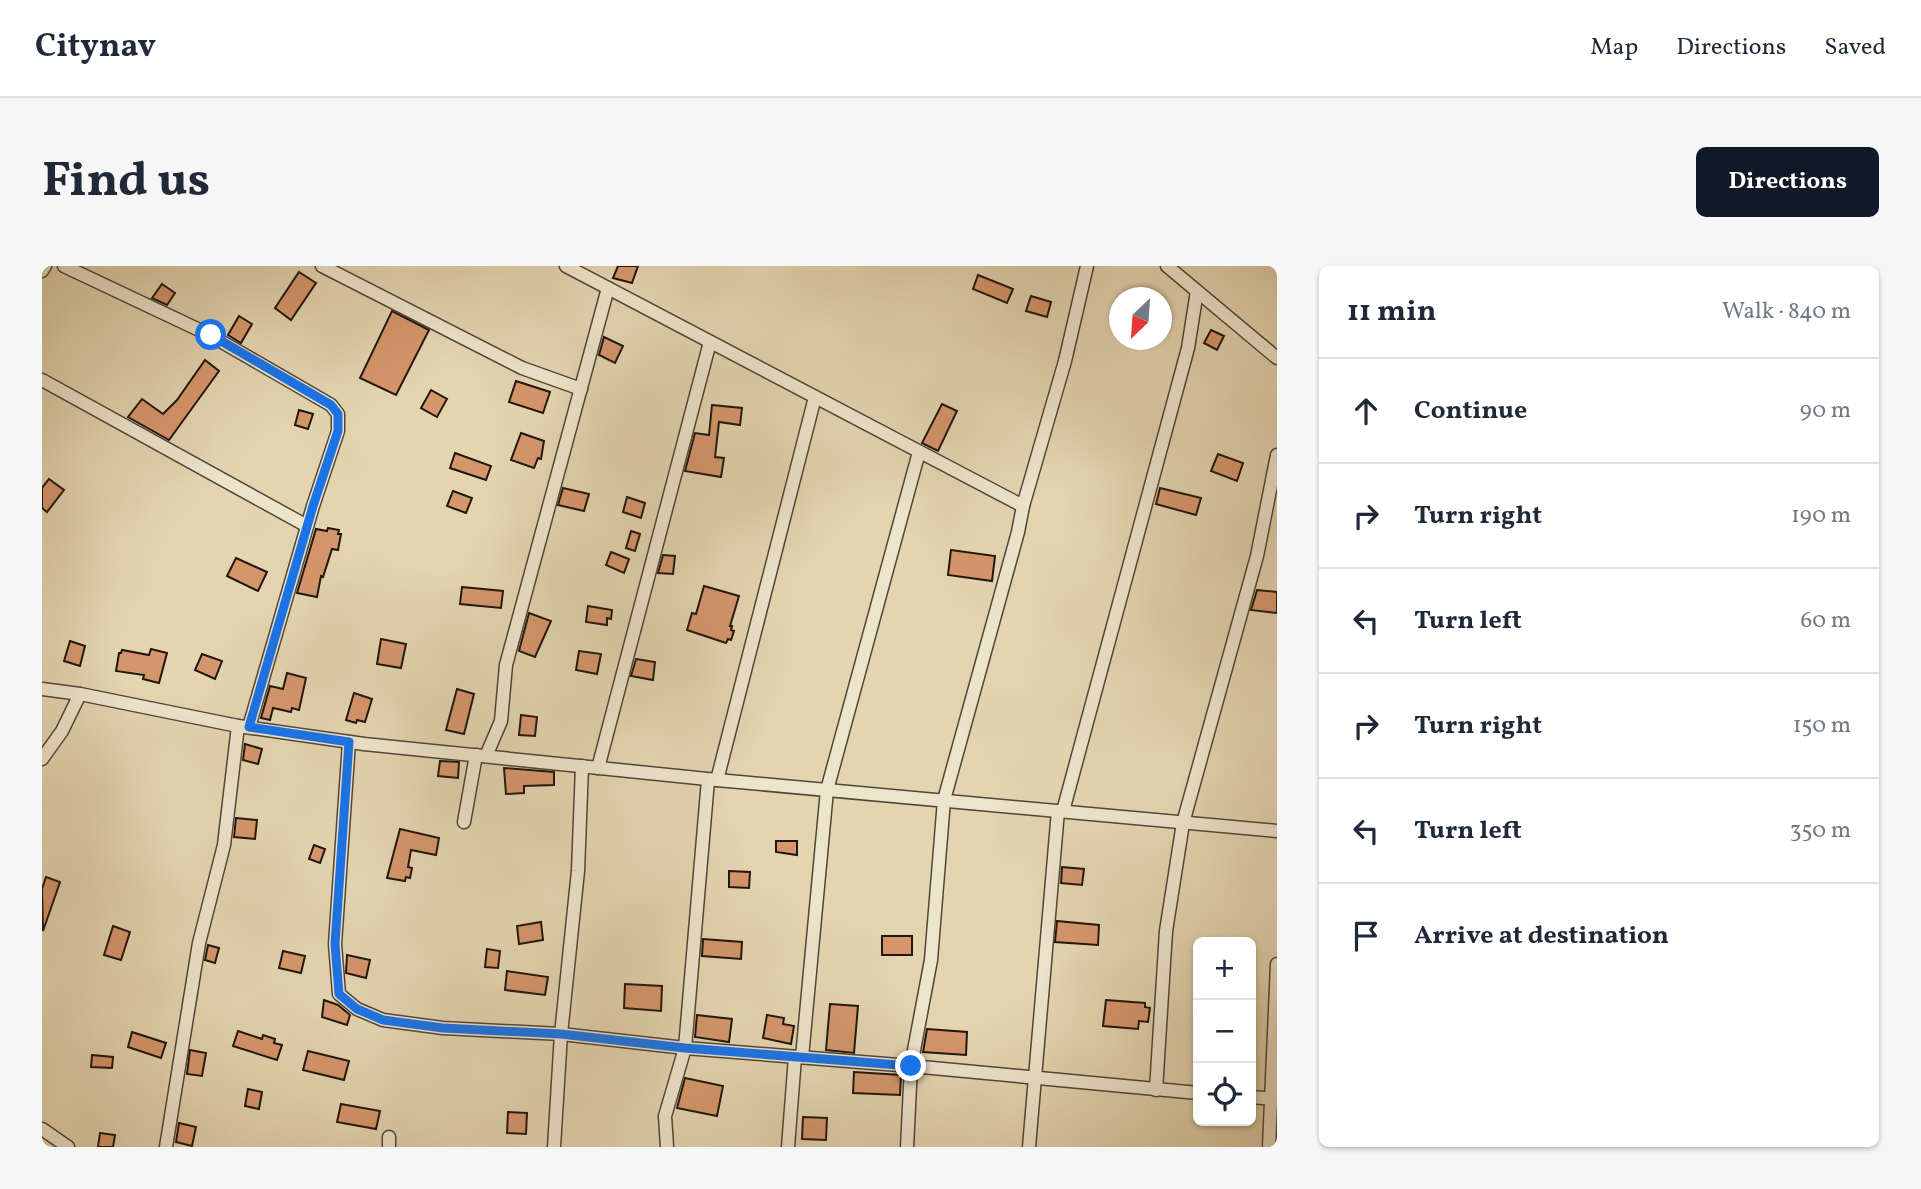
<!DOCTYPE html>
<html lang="en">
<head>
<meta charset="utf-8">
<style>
  body { margin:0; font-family:Vollkorn,serif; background:#f6f6f7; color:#1f2937 }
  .controls { position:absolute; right:21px; bottom:21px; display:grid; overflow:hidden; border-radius:10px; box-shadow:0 2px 5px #0004 }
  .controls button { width:63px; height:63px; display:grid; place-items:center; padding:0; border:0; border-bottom:2px solid #e0e1e3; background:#fff; color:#1f2937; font:35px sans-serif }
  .compass { position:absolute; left:1067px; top:21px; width:63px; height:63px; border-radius:50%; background:#fff; box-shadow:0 2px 5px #0004; rotate:205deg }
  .stop { position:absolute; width:21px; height:21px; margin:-16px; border:5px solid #1a73e8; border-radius:50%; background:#fff }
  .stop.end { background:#1a73e8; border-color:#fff; box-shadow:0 2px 7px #0008 }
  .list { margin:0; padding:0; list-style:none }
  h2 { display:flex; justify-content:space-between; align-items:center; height:91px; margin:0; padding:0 28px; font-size:30px }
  h2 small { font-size:23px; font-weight:400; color:#747a83 }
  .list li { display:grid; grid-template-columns:46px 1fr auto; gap:21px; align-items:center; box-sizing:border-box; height:105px; padding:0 28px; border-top:2px solid #e0e1e3 }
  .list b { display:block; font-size:26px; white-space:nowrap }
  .list em { font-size:23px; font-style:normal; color:#747a83 }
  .icon { flex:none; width:38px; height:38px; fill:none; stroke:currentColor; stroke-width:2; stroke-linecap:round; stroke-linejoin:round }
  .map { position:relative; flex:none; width:1235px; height:881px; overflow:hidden; border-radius:10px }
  header { display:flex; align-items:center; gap:42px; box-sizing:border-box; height:98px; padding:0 35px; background:#fff; border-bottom:2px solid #e0e1e3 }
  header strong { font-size:33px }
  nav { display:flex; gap:38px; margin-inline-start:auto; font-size:24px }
  .intro { display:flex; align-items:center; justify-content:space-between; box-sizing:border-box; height:168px; padding:0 42px }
  h1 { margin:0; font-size:49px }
  .button { padding:18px 32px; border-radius:10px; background:#111827; color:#fff; font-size:24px; font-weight:700 }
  main { display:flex; gap:42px; padding:0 42px }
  aside { flex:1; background:#fff; border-radius:10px; box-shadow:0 2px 5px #0004 }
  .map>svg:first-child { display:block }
  .building { fill:#d6966c; stroke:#1f160e; stroke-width:2 }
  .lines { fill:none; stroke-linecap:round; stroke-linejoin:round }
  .minor-casing { stroke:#504637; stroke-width:15 }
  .minor { stroke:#ede4cc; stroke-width:12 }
  .route { stroke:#1a73e8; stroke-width:9 }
</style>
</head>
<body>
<header>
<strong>Citynav</strong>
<nav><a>Map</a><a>Directions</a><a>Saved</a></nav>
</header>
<div class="intro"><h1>Find us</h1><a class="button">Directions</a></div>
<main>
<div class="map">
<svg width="1235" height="881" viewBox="0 0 1235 881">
  <rect width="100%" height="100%" fill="#e4d5b1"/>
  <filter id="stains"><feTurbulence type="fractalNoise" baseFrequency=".00286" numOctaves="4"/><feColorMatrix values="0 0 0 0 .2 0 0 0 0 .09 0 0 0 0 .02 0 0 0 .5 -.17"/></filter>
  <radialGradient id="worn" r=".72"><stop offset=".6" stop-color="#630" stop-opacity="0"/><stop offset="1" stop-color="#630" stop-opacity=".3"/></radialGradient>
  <g class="building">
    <path d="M576 0H596L590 17 571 12Z"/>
    <path d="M257 6 274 17 249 54 233 42Z"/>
    <path d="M936 9 971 23 965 37 931 23Z"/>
    <path d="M120 18 133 27 125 39 110 32Z"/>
    <path d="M989 30 1009 36 1005 51 984 45Z"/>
    <path d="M350 45 387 64 354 129 318 112Z"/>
    <path d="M197 50 210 58 199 77 186 69Z"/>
    <path d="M1169 64 1182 70 1175 84 1162 77Z"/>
    <path d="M562 71 581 80 573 97 557 89Z"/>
    <path d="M163 94 177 105 127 174 86 151 100 133 121 148 135 134Z"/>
    <path d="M474 115 508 126 501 147 467 136Z"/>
    <path d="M389 124 405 133 395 151 379 142Z"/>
    <path d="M900 138 915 145 896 185 880 177Z"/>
    <path d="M670 139 700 142 698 159 677 156 673 191 682 192 679 211 643 205 653 167 667 169Z"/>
    <path d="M257 144 271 148 266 163 253 159Z"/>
    <path d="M479 167 502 175 499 193 496 192 492 202 469 194Z"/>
    <path d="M413 187 449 200 444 214 408 202Z"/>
    <path d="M1176 188 1201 197 1195 215 1169 205Z"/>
    <path d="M7 213 22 224 5 246 0 242V222Z"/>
    <path d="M521 222 547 228 542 245 516 239Z"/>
    <path d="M1118 222 1159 232 1154 249 1114 238Z"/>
    <path d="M411 225 430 232 424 247 405 240Z"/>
    <path d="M585 231 603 237 599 252 581 246Z"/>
    <path d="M286 262 297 264 296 268H299L296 284 290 283 281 311 279 310 275 331 255 327 274 263 285 265Z"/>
    <path d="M589 265 598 268 593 285 584 282Z"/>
    <path d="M909 284 953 290 950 315 906 309Z"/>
    <path d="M569 286 587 293 582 307 564 299Z"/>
    <path d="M621 289 633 290 631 308 616 307Z"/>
    <path d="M194 292 225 306 216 325 185 310Z"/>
    <path d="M662 320 697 330 688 360H690L689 364 692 365 689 374 686 373 684 377 645 364 650 347 654 348Z"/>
    <path d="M420 321 461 325 459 342 418 338Z"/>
    <path d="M1215 324 1235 326V347L1209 344Z"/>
    <path d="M546 340 570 344 569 353 565 352V359L544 356Z"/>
    <path d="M487 347 509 355 493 391 477 385Z"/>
    <path d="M339 373 364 378 359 402 335 398Z"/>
    <path d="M28 375 43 380 38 400 22 395Z"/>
    <path d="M109 383 125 387 117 417 101 413 102 409 74 405 77 387H79L80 384 107 389Z"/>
    <path d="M537 385 559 388 555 408 534 404Z"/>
    <path d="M160 388 180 395 173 413 153 404Z"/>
    <path d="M594 393 613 396 611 414 589 410Z"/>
    <path d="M245 407 264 412 257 444 250 442 249 446 231 442 228 454 219 452 228 420 241 423Z"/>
    <path d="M415 423 432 428 422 468 404 464Z"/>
    <path d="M312 427 330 433 323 456 315 454 314 457 304 454Z"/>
    <path d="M479 449 495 451 493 470 477 469Z"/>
    <path d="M203 478 220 483 216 498 201 494Z"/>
    <path d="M398 495 417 496 416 512 396 510Z"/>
    <path d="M462 502 512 506V519L482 520V527L464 528Z"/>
    <path d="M194 552 215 554 213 573 192 571Z"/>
    <path d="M358 563 397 572 394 589 369 584 366 601 370 602 368 612 364 611 363 615 345 612Z"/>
    <path d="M734 575H755V589L734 586Z"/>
    <path d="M272 579 283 583 278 597 267 593Z"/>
    <path d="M1020 601 1042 603 1040 619 1019 617Z"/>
    <path d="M687 605 708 606 707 622 687 621Z"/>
    <path d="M4 611 18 616 1 665 0 623Z"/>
    <path d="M1015 655 1057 659 1056 679 1013 676Z"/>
    <path d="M499 656 501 674 477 678 475 660Z"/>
    <path d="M71 660 88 666 79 694 62 689Z"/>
    <rect x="840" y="670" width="30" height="19"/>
    <path d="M661 673 700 676 699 693 660 690Z"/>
    <path d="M166 679 177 682 173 697 163 694Z"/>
    <path d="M445 683 458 685 456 702 443 701Z"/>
    <path d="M241 685 263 690 259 707 237 702Z"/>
    <path d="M305 689 328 694 324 712 304 707Z"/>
    <path d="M465 705 506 711 503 729 463 724Z"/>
    <path d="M583 718 620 720 619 745 582 742Z"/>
    <path d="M282 734 296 739 308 749 305 759 280 751Z"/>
    <path d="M1064 734 1103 737V741L1108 742 1106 756 1097 755 1096 763 1061 760Z"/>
    <path d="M788 738 816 740 812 787 784 784Z"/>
    <path d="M655 749 690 753 687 776 653 771Z"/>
    <path d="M725 749 742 752 741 758 752 760 749 778 721 772Z"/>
    <path d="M885 763 925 766 924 789 881 786Z"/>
    <path d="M196 765 220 773 221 769 233 773 232 777 240 779 235 794 191 780Z"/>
    <path d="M90 766 124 777 119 792 86 781Z"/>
    <path d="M148 784 164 787 160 810 145 808Z"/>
    <path d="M266 785 307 795 302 814 261 804Z"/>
    <path d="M50 789 71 791 70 802 49 801Z"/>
    <path d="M812 806 859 809 858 829 811 827Z"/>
    <path d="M643 812 681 820 675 850 635 842Z"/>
    <path d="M206 823 220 826 217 843 203 840Z"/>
    <path d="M299 838 338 845 334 863 295 856Z"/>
    <path d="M466 846 485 847 484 868 465 867Z"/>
    <path d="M761 851 785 852 784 874 760 873Z"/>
    <path d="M137 857 154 861 150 880 134 876Z"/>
    <path d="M58 867 73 869 71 881H56Z"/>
  </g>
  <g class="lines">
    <g class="minor-casing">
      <g id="minor">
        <path d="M22 0 168 69 289 139 296 148V165L271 240 207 461"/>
        <path d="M280 0 480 102 539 123"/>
        <path d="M524 0 981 240"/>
        <path d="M1125 0 1235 92"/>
        <path d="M0 5 3 0"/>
        <path d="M0 114 265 260"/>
        <path d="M0 423 38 428 196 460 322 478 675 514 1235 565"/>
        <path d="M307 476 293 678 297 728 315 743 341 754 401 762 519 768 643 782 666 514"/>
        <path d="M444 490 459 455 464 399 566 22"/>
        <path d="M0 493 20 465 38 428"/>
        <path d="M556 502 668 76"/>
        <path d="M675 514 773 131"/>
        <path d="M1021 545 1146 82 1155 25"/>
        <path d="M422 556 434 489"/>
        <path d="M760 791 785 524 877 186"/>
        <path d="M1114 824 1124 665 1141 557 1215 290 1235 189"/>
        <path d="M1209 831 1235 833"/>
        <path d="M0 863 26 881"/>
        <path d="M124 881 157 677 182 579 196 460"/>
        <path d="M347 881V871"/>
        <path d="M512 881 519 768 536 605 540 500"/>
        <path d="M625 881 623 850 643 782 869 800 1156 827"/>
        <path d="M746 881 753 791"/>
        <path d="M865 881 869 800 889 694 902 534 976 266 981 240 1023 95 1045 0"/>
        <path d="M987 881 1016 545"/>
        <path d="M1227 881 1235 698"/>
      </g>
    </g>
    <use href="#minor" class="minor"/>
  </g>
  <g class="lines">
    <path class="route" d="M169 69 289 139 296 148V165L271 240 207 461 307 476 293 678 297 728 315 743 341 754 401 762 519 768 643 782 869 800"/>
  </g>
  <rect width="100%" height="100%" filter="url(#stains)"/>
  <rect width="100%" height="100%" fill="url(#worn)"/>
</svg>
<div class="controls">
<button>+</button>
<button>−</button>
<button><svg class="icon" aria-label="locate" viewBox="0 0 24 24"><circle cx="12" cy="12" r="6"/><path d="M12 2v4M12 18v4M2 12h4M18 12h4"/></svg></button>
</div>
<svg class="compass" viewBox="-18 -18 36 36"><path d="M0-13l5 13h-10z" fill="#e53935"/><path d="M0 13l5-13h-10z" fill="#747a83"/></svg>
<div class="stop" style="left:169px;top:69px"></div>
<div class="stop end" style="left:869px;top:800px"></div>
</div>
<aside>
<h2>11 min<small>Walk · 840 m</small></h2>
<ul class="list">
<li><svg class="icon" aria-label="ahead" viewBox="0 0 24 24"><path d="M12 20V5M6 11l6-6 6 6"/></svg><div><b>Continue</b></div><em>90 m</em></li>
<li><svg class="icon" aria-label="right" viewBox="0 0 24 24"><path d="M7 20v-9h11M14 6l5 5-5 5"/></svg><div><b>Turn right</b></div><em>190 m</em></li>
<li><svg class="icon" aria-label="left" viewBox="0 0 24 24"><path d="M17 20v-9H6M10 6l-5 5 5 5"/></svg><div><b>Turn left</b></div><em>60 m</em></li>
<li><svg class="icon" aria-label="right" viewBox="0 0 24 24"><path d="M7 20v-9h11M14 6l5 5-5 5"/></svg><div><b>Turn right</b></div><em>150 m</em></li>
<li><svg class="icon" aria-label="left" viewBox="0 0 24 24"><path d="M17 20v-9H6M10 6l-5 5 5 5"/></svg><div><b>Turn left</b></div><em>350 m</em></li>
<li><svg class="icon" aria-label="arrive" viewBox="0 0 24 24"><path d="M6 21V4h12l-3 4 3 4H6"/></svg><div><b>Arrive at destination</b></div></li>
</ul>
</aside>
</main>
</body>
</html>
